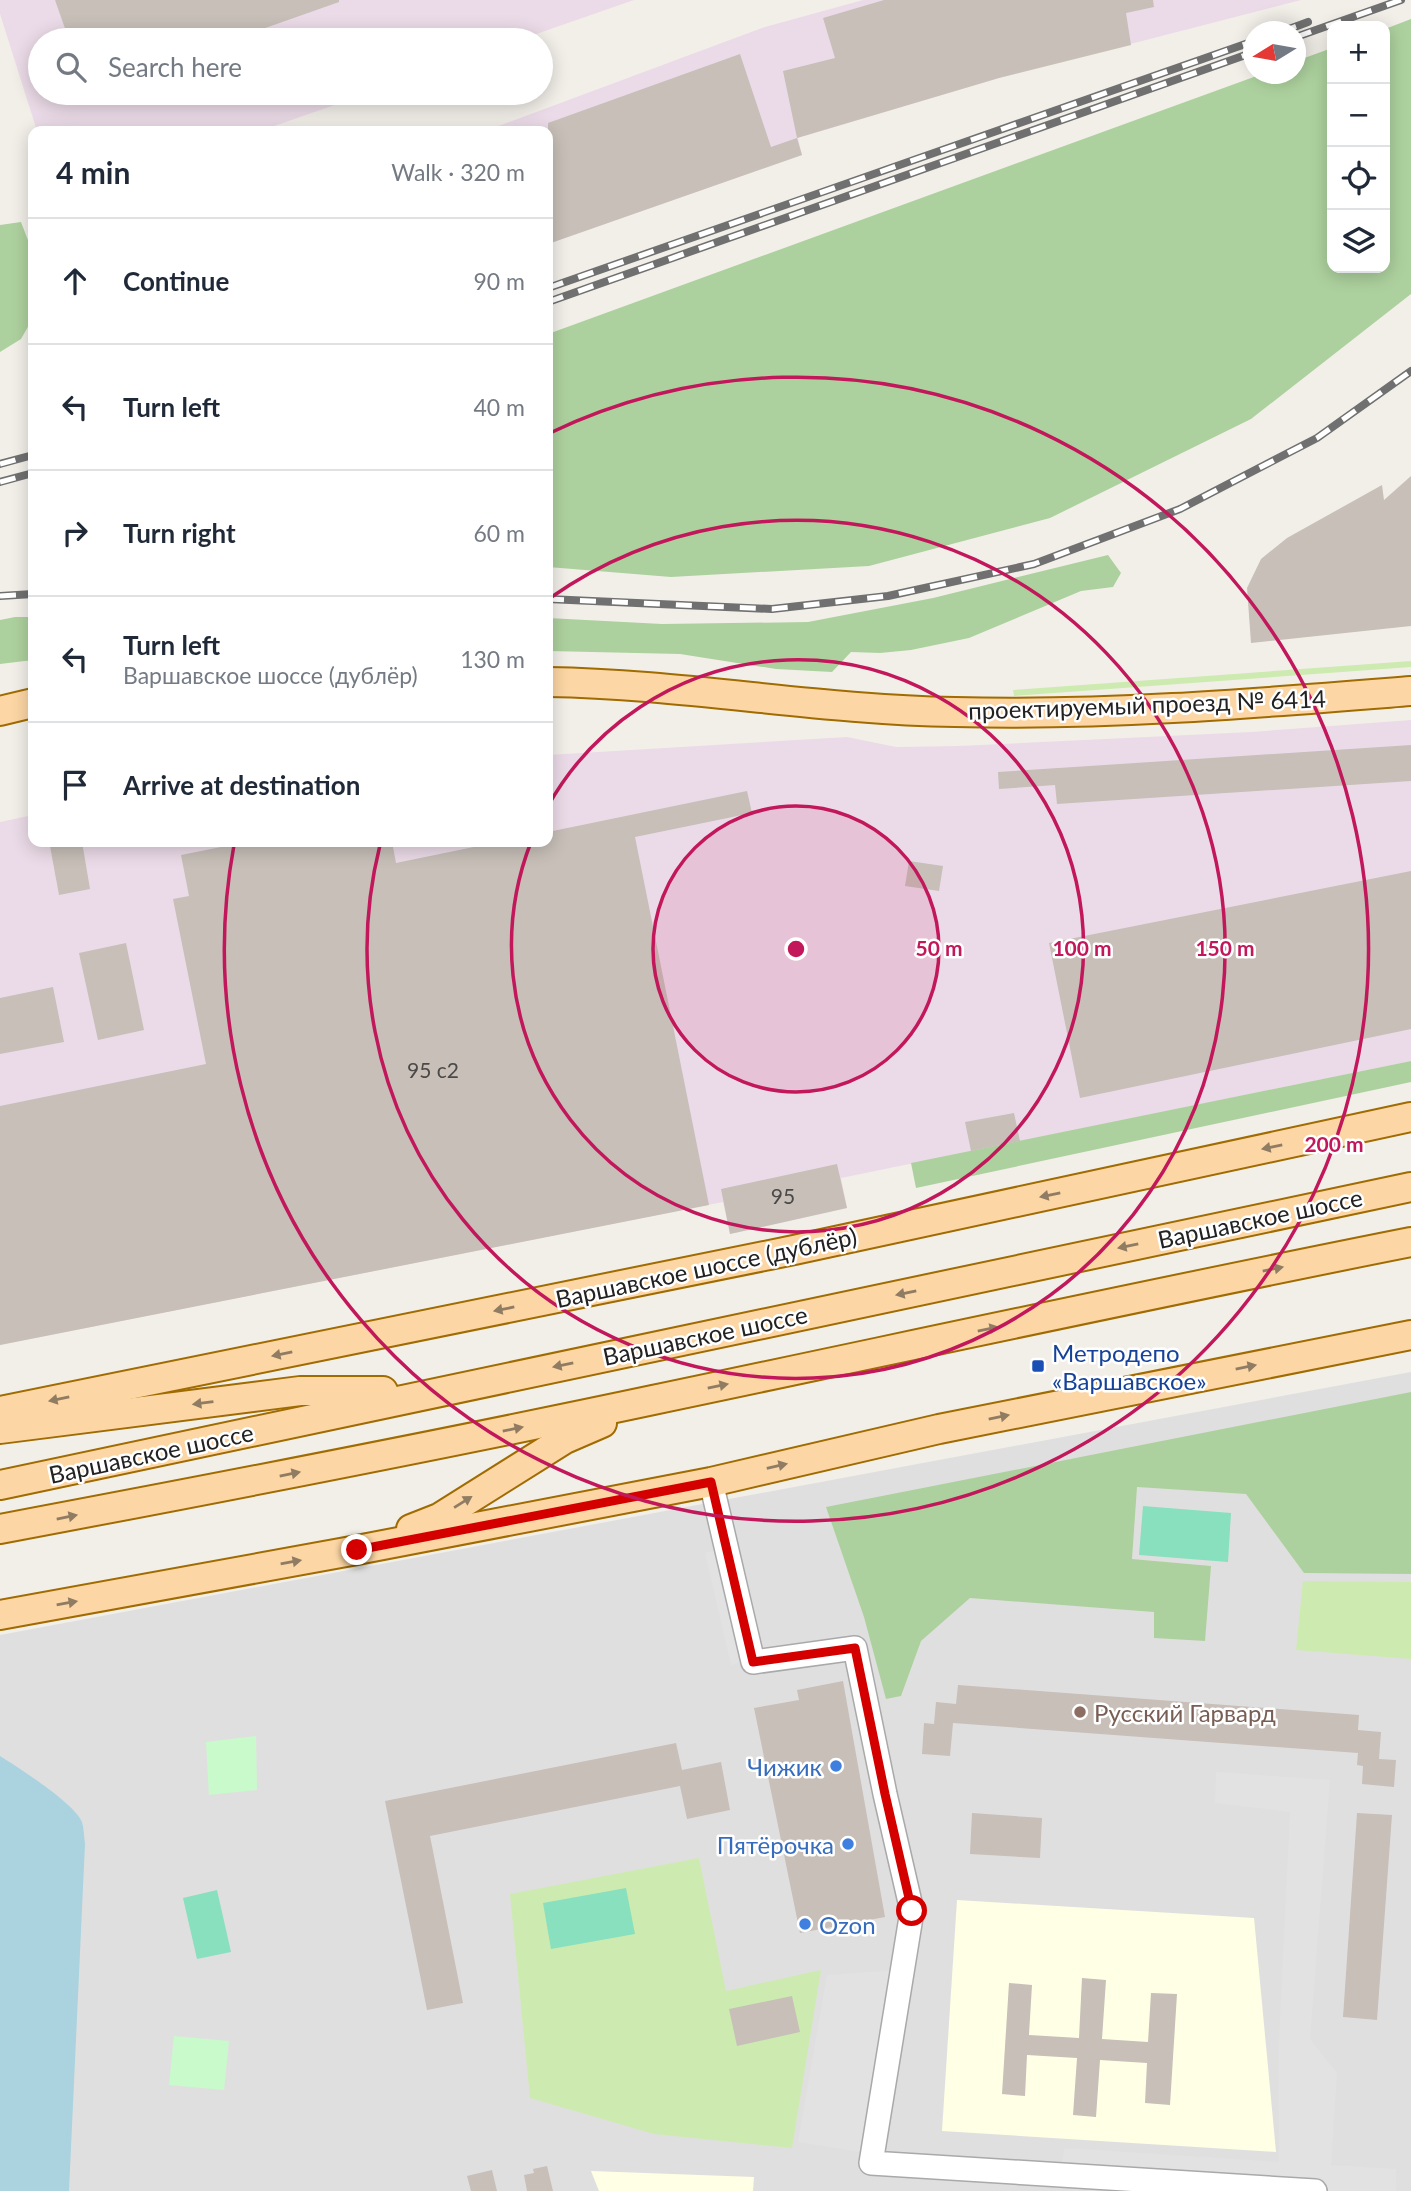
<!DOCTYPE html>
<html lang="en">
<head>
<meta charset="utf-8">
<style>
  body { margin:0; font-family:Lato,sans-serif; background:#f6f6f7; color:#1f2937 }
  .controls { position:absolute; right:21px; top:21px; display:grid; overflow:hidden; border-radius:14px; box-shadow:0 4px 18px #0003 }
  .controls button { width:63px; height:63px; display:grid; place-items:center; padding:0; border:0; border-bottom:2px solid #e0e1e3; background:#fff; color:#1f2937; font:35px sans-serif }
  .compass { position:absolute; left:1243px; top:21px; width:63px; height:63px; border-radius:50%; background:#fff; box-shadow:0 4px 18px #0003; rotate:259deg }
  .stop { position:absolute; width:21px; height:21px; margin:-16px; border:5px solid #d40000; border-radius:50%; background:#fff }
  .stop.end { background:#d40000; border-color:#fff; box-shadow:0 2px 7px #0008 }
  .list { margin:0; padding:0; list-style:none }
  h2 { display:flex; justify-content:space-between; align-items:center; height:91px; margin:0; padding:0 28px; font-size:30px }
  h2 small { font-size:23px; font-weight:400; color:#747a83 }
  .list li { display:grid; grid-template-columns:46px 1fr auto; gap:21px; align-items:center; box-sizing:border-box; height:126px; padding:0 28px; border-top:2px solid #e0e1e3 }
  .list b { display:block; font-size:26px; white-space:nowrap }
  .list p { margin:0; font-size:23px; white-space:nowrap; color:#747a83 }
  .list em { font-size:23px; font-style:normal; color:#747a83 }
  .icon { flex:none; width:38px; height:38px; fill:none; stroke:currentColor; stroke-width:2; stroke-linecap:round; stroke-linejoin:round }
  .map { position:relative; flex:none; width:1411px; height:2191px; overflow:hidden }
  .search { position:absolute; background:#fff; box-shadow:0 4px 18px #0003; left:28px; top:28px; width:525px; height:77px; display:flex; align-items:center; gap:18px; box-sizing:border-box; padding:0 24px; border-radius:38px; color:#747a83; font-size:26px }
  .panel { position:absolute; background:#fff; box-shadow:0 4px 18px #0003; left:28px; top:126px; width:525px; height:721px; border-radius:14px }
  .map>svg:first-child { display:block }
  .residential { fill:#e0dfdf }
  .industrial { fill:#ebdbe8 }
  .education { fill:#ffffe5 }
  .grass { fill:#cdebb0 }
  .forest { fill:#add19e }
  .park { fill:#c8facc }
  .pitch { fill:#88e0be }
  .parking { fill:#e2e2e2 }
  .water { fill:#aad3df }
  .building { fill:#c7bfb8 }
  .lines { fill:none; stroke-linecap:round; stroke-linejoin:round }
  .minor-casing { stroke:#a9a9a9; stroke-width:26 }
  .major-casing { stroke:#a06b00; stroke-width:32 }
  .minor { stroke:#fff; stroke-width:23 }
  .major { stroke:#fcd6a4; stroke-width:28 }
  .rail-casing { stroke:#707070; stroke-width:8 }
  .rail { stroke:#fff; stroke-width:5; stroke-dasharray:16; stroke-linecap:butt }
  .oneway { fill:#8f7c63 }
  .route { stroke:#d40000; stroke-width:9 }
  .ring { fill:none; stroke:#c2185b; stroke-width:3.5 }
  .transit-dot { fill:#1a4fb4; stroke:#fff; stroke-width:2.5 }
  .education-dot { fill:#8d6e63; stroke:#fff; stroke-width:2.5 }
  .shop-dot { fill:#3f7fe0; stroke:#fff; stroke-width:2.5 }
  .labels { text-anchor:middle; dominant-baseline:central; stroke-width:5; stroke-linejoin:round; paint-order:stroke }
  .number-label { font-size:21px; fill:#4b4948 }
  .street-label { font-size:24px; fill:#222; stroke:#fff }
  .transit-label { font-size:24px; fill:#164399; stroke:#fff; text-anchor:start }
  .education-label { font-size:24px; fill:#785e54; stroke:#fff; text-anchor:start }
  .shop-label { font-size:24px; fill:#366cbe; stroke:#fff; text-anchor:end }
  .centre { fill:#c2185b; stroke:#fff; stroke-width:3.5 }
  .ring-label { font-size:21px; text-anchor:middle; font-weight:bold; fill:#c2185b; stroke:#fff; stroke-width:5; stroke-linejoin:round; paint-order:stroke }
</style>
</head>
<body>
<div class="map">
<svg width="1411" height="2191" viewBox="0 0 1411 2191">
  <rect width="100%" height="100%" fill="#f2efe9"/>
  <path class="residential" d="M1411 1372V2191H0V1635Z"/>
  <g class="industrial">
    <path d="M0 0H634L519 40H40V93H369L260 131H37L0 14Z"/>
    <path d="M863 0H1301L999 78 798 138 802 155 548 244V131H485L765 27Z"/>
    <path d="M1411 720V1061L841 1178 847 1208 730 1234 723 1202 0 1345V822L33 815V842H548V755L847 737 896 747 958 746 1251 732Z"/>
  </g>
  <g class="education">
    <path d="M957 1900 1254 1918 1276 2152 942 2131Z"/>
    <path d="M591 2171 754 2177 753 2191H599Z"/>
  </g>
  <g class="grass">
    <path d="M1411 661V667L1014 696 1013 690Z"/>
    <path d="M1303 1581 1411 1582V1659L1296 1650Z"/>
    <path d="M699 1858 726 1991 821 1970 792 2148 654 2134 530 2098 510 1894Z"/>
  </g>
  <g class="forest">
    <path d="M1411 19V294L1251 419 1050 518 869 566 671 577 548 567V334L1262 74H1296V61L1332 48V268H1385V29Z"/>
    <path d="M21 222 29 243 33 283V318L21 339 0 352V225Z"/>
    <path d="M1108 555 1121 573 1113 587 1081 591 969 638 911 650 880 653 851 652 832 672 776 669 680 654 548 651V618L662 624 808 622 933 598Z"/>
    <path d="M15 617H33V660L0 664V620Z"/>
    <path d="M1411 1061V1082L916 1188 911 1163Z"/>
    <path d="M1411 1392V1574L1304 1573 1246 1494 1137 1487 1132 1559 1211 1566 1205 1641 1154 1638V1612L970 1598 921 1641 901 1696 886 1699 864 1617 826 1507Z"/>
  </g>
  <g class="park">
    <path d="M256 1736 257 1790 209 1795 206 1742Z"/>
    <path d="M174 2036 229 2041 224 2090 169 2085Z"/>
  </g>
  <g class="pitch">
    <path d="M1143 1506 1231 1513 1228 1562 1139 1555Z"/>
    <path d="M626 1888 635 1934 551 1949 543 1903Z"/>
    <path d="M217 1890 231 1952 197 1959 183 1898Z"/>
  </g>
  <g class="parking">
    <path d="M721 1549 748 1661 731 1665 705 1553Z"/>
    <path d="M1216 1772 1330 1780 1310 2039 1337 2073 1331 2165 1396 2169V2191H1308L1061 2173 1064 2148 1279 2162V2039L1290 1812 1215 1803Z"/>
    <path d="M899 1970 861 2152 798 2142 827 1975Z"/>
  </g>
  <path class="water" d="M0 1756C19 1768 74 1803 82 1822 84 1829 84 1837 85 1844L69 2191H0Z"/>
  <g class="building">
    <path d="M55 0H339V2L231 40H69Z"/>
    <path d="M884 0H1153L1154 7 1126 13 1131 45 999 78 797 138 783 71 835 58 823 18Z"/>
    <path d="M740 54 771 147 797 138 802 155 548 244V123Z"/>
    <path d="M1411 476V626L1251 643 1247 588 1261 559 1287 538 1382 485 1384 500Z"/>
    <path d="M1411 745V781L1057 804 1055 785 999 789 998 772Z"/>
    <path d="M747 791 752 813 635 837 709 1205 0 1345V1106L206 1064 173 899 189 896 181 855 246 842H392L396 863 498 842H548V832Z"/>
    <path d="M72 842H82L90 889 59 895 50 846Z"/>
    <path d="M909 861 943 866 939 891 905 886Z"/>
    <path d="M1411 871V1029L1080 1098 1049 943Z"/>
    <path d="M126 943 144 1030 98 1040 79 953Z"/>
    <path d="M53 987 64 1042 0 1054V998Z"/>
    <path d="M1014 1113 1020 1141 971 1151 965 1122Z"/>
    <path d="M837 1164 847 1208 730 1234 721 1189Z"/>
    <path d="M843 1681 885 1917 800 1933 754 1708 799 1700 797 1690Z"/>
    <path d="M958 1685 1359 1715 1358 1730 1381 1732 1379 1759 1396 1760 1394 1787 1362 1784 1363 1766 1357 1765 1358 1753 953 1723 950 1756 922 1754 924 1723 934 1724 936 1702 956 1704Z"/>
    <path d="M676 1743 682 1770 721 1762 730 1810 687 1819 680 1786 430 1836 463 2003 427 2010 385 1801Z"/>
    <path d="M972 1813 1042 1818 1040 1858 970 1854Z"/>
    <path d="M1357 1813 1392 1815 1377 2020 1343 2017Z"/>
    <path d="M1082 1978 1106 1980 1102 2039 1148 2042 1151 1993 1177 1994 1170 2105 1145 2103 1147 2063 1100 2060 1096 2117 1073 2115 1077 2058 1027 2055 1025 2096 1002 2094 1009 1983 1032 1985 1029 2035 1079 2038Z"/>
    <path d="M792 1996 800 2032 737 2046 729 2009Z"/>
    <path d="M547 2166 553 2191H527L524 2175 534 2173 533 2169Z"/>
    <path d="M492 2170 497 2191H471L467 2176Z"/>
  </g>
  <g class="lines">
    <g class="minor-casing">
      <path id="minor" d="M711 1482 753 1662 855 1648 885 1794 912 1911 871 2163 1315 2191"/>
    </g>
    <g class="major-casing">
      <g id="major">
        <path d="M548 682C684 684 819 710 955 712 1107 716 1260 703 1411 691"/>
        <path d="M0 711 33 703"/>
        <path d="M0 1411 794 1250 1411 1117"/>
        <path d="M0 1429 300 1391H383"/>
        <path d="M0 1485 1411 1187"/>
        <path d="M0 1529C218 1488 436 1446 653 1400 906 1347 1158 1292 1411 1242"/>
        <path d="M411 1529 439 1518 565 1439 602 1423"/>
        <path d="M0 1615 357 1550 711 1482 939 1429 1411 1335"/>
      </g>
    </g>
    <use href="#minor" class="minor"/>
    <use href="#major" class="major"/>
    <g class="rail-casing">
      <g id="rail">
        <path d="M1281 32 1308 22"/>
        <path d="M1296 37 1401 0"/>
        <path d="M548 288 1254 41"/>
        <path d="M548 302 1254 52"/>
        <path d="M0 464 33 455"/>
        <path d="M0 482 33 473"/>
        <path d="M0 596 33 594"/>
        <path d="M548 599 772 609 888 596 1034 564 1180 509 1317 438 1411 371"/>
      </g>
    </g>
    <use href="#rail" class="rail"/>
  </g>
  <defs><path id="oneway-solid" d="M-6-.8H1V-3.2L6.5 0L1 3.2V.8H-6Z" transform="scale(1.75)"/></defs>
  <g class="oneway">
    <use href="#oneway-solid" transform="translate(1272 1147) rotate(168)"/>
    <use href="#oneway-solid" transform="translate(1050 1195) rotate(168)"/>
    <use href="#oneway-solid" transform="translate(1128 1246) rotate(168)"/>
    <use href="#oneway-solid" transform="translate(1273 1269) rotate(-11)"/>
    <use href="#oneway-solid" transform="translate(906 1293) rotate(168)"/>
    <use href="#oneway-solid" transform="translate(504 1309) rotate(169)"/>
    <use href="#oneway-solid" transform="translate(988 1329) rotate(-12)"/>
    <use href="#oneway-solid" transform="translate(282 1354) rotate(168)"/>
    <use href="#oneway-solid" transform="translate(563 1365) rotate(168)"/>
    <use href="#oneway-solid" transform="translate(1246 1367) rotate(-11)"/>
    <use href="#oneway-solid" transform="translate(718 1386) rotate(-12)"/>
    <use href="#oneway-solid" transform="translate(59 1399) rotate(168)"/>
    <use href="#oneway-solid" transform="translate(203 1403) rotate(173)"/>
    <use href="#oneway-solid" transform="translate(999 1417) rotate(-11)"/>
    <use href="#oneway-solid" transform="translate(513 1429) rotate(-12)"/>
    <use href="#oneway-solid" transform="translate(777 1466) rotate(-13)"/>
    <use href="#oneway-solid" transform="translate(290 1474) rotate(-11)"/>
    <use href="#oneway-solid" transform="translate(463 1502) rotate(-32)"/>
    <use href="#oneway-solid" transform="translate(67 1517) rotate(-11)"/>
    <use href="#oneway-solid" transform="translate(291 1562) rotate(-10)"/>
    <use href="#oneway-solid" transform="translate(67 1603) rotate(-10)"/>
  </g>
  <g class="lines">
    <path class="route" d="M357 1550 711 1482 753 1662 855 1648 885 1794 912 1911"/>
  </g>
  <circle cx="796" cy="949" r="143" fill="#c2185b" fill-opacity=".12"/>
  <g class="ring">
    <circle cx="796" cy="949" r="143"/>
    <path d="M548 806A286 286 0 1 1 531 842"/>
    <path d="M550 598A429 429 0 1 1 380 845"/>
    <path d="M550 433A572 572 0 1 1 234 845"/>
  </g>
  <rect class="transit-dot" x="1031" y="1359" width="14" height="14" rx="3.5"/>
  <circle class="education-dot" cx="1080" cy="1712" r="7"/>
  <g class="shop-dot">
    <circle cx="836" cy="1766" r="7"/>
    <circle cx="848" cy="1844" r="7"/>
    <circle cx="805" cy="1924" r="7"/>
  </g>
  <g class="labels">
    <g class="number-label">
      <text x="433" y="1069">95 с2</text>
      <text x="783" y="1195">95</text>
    </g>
    <g class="street-label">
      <text transform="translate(1147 704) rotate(-2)">проектируемый проезд № 6414</text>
      <text transform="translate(1260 1218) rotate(-12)">Варшавское шоссе</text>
      <text transform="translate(706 1267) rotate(-12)">Варшавское шоссе (дублёр)</text>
      <text transform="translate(705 1335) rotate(-12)">Варшавское шоссе</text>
      <text transform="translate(151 1453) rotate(-12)">Варшавское шоссе</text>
    </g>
    <g class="transit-label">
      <text x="1052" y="1352">Метродепо<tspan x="1052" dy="28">«Варшавское»</tspan></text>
    </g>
    <g class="education-label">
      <text x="1094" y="1712">Русский Гарвард</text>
    </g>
    <g class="shop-label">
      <text x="822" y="1766">Чижик</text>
      <text x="834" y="1844">Пятёрочка</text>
      <text x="819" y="1924" text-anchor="start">Ozon</text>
    </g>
  </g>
  <circle cx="796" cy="949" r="10" class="centre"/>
  <g class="ring-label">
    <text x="939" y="956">50 m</text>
    <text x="1082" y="956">100 m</text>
    <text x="1225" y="956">150 m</text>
    <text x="1334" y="1152">200 m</text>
  </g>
</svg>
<div class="controls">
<button>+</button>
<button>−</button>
<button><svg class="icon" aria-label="locate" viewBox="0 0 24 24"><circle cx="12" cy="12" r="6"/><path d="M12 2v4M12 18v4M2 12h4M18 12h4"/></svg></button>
<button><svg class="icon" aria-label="layers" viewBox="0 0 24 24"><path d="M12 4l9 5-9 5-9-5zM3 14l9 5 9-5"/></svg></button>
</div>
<svg class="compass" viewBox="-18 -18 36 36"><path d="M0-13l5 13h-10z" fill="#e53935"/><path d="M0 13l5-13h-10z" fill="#747a83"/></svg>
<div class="stop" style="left:912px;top:1911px"></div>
<div class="stop end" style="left:357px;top:1550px"></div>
<div class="search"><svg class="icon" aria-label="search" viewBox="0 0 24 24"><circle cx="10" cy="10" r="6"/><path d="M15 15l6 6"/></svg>Search here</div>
<section class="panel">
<h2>4 min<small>Walk · 320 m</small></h2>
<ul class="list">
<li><svg class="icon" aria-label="ahead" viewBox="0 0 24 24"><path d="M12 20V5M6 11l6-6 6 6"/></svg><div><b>Continue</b></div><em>90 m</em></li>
<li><svg class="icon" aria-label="left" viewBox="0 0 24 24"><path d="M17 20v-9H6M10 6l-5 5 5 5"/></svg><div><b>Turn left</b></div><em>40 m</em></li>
<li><svg class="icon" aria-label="right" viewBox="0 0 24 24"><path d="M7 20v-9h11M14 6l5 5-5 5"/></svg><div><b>Turn right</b></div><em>60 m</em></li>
<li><svg class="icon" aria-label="left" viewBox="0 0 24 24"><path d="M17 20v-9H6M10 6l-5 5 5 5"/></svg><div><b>Turn left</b><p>Варшавское шоссе (дублёр)</p></div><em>130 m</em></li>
<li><svg class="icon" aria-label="arrive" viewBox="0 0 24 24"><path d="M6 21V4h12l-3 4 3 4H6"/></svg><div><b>Arrive at destination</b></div></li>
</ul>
</section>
</div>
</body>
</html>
